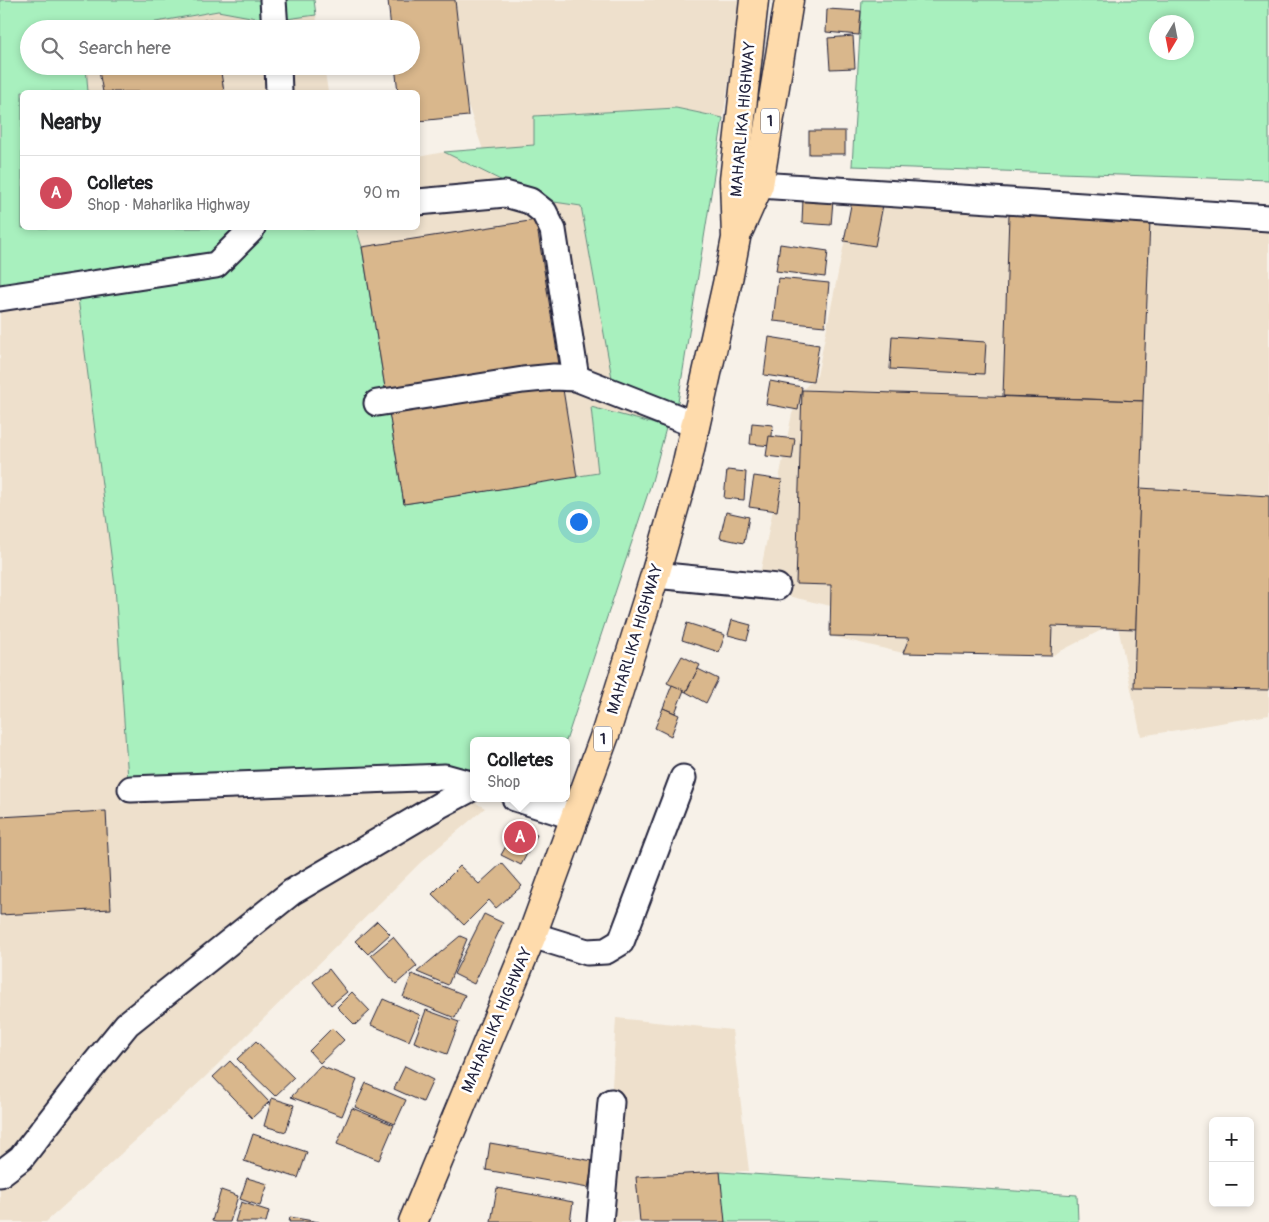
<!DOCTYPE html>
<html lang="en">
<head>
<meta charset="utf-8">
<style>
  body { margin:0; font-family:Pangolin,sans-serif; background:#f6f6f6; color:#202124 }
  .controls { position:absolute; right:15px; bottom:15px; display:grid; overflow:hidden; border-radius:8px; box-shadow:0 2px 8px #0003 }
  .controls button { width:45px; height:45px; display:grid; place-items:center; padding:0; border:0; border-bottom:1px solid #e0e0e0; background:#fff; color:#202124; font:25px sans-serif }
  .compass { position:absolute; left:1149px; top:15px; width:45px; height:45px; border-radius:50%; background:#fff; box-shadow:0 2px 8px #0003; rotate:190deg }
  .you { position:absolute; left:578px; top:521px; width:18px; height:18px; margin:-12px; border:4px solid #fff; border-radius:50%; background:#1a73e8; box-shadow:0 0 0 8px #1a73e833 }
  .badge { display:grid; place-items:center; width:32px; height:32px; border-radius:50%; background:#d1495b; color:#fff; font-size:16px; font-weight:700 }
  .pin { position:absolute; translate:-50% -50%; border:2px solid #fff; box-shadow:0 1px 5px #0006 }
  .popup { position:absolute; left:470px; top:737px; width:100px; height:65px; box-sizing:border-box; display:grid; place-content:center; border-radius:8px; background:#fff; filter:drop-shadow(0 1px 4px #0005); font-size:16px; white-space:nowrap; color:#757577 }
  .popup b { font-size:19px; color:#202124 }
  .popup::after { content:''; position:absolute; left:50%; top:100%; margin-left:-10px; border:10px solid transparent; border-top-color:#fff }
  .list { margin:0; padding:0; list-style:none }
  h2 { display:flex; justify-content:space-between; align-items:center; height:65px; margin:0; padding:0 20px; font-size:21px }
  h2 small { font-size:16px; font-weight:400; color:#757577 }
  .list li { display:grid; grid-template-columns:32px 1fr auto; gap:15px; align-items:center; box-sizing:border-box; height:75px; padding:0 20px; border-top:1px solid #e0e0e0 }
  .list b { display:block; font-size:19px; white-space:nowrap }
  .list p { margin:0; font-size:16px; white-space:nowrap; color:#757577 }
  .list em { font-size:16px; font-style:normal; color:#757577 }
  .icon { flex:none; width:28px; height:28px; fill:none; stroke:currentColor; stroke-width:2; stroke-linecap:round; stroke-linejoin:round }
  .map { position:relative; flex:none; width:1269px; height:1222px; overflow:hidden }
  .search { position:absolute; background:#fff; box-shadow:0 2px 8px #0003; left:20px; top:20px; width:400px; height:55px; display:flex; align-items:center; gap:12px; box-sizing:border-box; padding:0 18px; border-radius:28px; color:#757577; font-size:19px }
  .panel { position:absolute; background:#fff; box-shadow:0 2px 8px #0003; left:20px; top:90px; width:400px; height:140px; border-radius:8px }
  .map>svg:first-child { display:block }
  .built { fill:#eee0cc }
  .green { fill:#a8f0be; stroke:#65897c; fill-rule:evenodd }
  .building { fill:#d9b78c; stroke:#22223b }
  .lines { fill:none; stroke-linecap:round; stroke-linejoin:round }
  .minor-casing { stroke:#22223b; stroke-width:29 }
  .highway-casing { stroke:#22223b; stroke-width:31 }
  .minor { stroke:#fff; stroke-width:25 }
  .highway { stroke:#fedbac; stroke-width:28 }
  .labels { text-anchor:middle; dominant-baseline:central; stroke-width:5; stroke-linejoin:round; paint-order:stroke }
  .shield { fill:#fff; stroke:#646476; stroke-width:1 }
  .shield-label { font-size:15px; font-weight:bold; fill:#22223b }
  .street-label { font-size:16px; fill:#22223b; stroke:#fff }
</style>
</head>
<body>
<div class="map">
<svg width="1269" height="1222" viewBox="0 0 1269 1222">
  <rect width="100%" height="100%" fill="#f7f1e8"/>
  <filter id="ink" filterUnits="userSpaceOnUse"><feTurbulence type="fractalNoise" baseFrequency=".02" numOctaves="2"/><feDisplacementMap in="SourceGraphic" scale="10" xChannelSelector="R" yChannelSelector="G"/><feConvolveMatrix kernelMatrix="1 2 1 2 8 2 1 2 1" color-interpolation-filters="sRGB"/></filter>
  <g filter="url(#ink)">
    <g class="built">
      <path d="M452 0H742L723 118 676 108 534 116 535 145 483 150 456 69Z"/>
      <path d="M218 11 272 21 316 15 318 29H116Z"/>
      <path d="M86 66H324L328 92H88Z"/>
      <path d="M444 152 541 200 581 206 612 378 656 402 651 423 591 407 598 473 404 504 362 247 356 228H418V157Z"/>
      <path d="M853 200 1146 225 1269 228V715L1141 736 1117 622 1051 656 903 653 830 636 831 606 757 589 792 414 802 390 817 376Z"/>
      <path d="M79 301 115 586 128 780 121 803 445 786 485 808 421 862 203 1079 46 1222H0V309Z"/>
      <path d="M616 1018 732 1030 749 1171 720 1172 724 1222H604Z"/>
    </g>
    <g class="green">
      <path d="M0 0H314L316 15 272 21 218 11 116 29H29V66H86L88 92H22V228H356L362 247 404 504 598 473 591 407 651 423 666 428 652 481 566 741H474V769L128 780 115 586 76 282 0 292Z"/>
      <path d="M862 0H1269V180L852 166ZM1156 22H1186V52H1156Z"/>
      <path d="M676 108 723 118 678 402H656L612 378 581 206 541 200 444 152 534 145V116Z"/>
      <path d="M720 1172 1077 1195 1078 1222H724Z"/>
    </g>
    <g class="building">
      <path d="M388 0H455L468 116 418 121V92H398L395 66H411V29H391Z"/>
      <path d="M827 9 861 11 859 35 826 32Z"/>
      <path d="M211 19 213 29H154Z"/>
      <path d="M853 36 855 68 830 69 828 38Z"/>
      <path d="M98 66H220L224 92H103Z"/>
      <rect x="809" y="131" width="36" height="23"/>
      <path d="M803 198 833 200 831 225 802 223Z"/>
      <path d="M852 200 883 205 875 246 844 241Z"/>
      <path d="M1009 215 1150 220 1143 401 1003 396Z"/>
      <path d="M536 220 577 477 404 504 362 247Z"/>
      <path d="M780 244 828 251 825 277 776 271Z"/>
      <path d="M778 278 829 283 825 326 773 321Z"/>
      <path d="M892 336 986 342 984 374 890 369Z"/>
      <path d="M769 337 819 345 813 382 764 375Z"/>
      <path d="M770 381 802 387 798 410 766 404Z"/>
      <path d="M802 390 1143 401 1136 629 1052 626 1051 656 903 653 909 638 830 636 831 585 796 584Z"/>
      <path d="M752 423 773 425 771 446 750 444Z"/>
      <path d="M769 436 795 439 792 459 766 456Z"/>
      <path d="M727 470 746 472 744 500 724 498Z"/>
      <path d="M754 476 782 480 777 511 749 507Z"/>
      <path d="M1140 488 1269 496V690L1134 688Z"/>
      <path d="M726 512 749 517 744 543 720 538Z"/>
      <path d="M732 620 751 625 747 640 728 635Z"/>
      <path d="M687 623 725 635 719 652 682 640Z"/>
      <path d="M682 656 700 665 686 692 667 683Z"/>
      <path d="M698 669 718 679 706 703 686 692Z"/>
      <path d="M672 685 684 690 675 713 663 708Z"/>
      <path d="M663 708 679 715 671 736 655 728Z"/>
      <path d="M106 811 111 909 0 915V817Z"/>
      <path d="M518 825 537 835 521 865 501 855Z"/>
      <path d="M502 863 522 886 496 908 489 900 464 925 432 894 460 866 479 884Z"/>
      <path d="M484 914 503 923 474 984 454 974Z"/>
      <path d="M377 921 390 934 368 954 355 941Z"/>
      <path d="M460 936 467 939 448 985 417 972Z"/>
      <path d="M393 937 417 966 396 984 371 955Z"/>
      <path d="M329 969 347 992 331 1005 313 982Z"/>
      <path d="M412 974 465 995 455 1018 403 997Z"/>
      <path d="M352 992 370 1011 355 1025 337 1007Z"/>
      <path d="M383 999 420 1015 409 1041 371 1025Z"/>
      <path d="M426 1010 459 1022 447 1054 414 1042Z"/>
      <path d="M332 1028 344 1040 320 1063 309 1051Z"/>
      <path d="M256 1041 294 1078 275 1096 237 1059Z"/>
      <path d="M230 1061 269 1102 252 1118 213 1077Z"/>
      <path d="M320 1066 357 1080 342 1116 291 1097Z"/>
      <path d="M405 1066 433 1080 423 1102 394 1089Z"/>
      <path d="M366 1083 406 1100 395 1124 355 1107Z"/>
      <path d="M272 1098 294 1105 286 1132 264 1126Z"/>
      <path d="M352 1108 394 1125 379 1160 337 1144Z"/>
      <path d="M253 1134 307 1152 298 1178 244 1161Z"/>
      <path d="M490 1143 593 1161 588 1188 486 1170Z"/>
      <path d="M720 1172 725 1222H640L636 1177Z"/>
      <path d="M247 1178 268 1184 260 1206 240 1199Z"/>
      <path d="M497 1188 573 1202 570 1222H491Z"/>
      <path d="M221 1190 238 1196 230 1222H216L212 1221Z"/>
      <path d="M241 1202 269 1211 266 1222H235Z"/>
      <path d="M290 1217 319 1222H289Z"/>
    </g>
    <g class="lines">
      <g class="minor-casing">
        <g id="minor">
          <path d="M273 0 275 29"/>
          <path d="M278 66 279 92"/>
          <path d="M739 181 759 185 1269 218"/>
          <path d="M418 202 505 194 530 201 544 212 553 230 576 378"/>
          <path d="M0 298 216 265 251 230 252 228"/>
          <path d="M377 403 523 380 554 377 576 378 696 425"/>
          <path d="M655 575 777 587"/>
          <path d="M131 789 445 777 474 785"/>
          <path d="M515 798 575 817"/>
          <path d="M532 935 587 952 606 951 621 942 683 778"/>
          <path d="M0 1174 21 1158 84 1077 127 1024 292 892 440 805 474 787"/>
          <path d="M600 1222 611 1102"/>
        </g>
      </g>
      <g class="highway-casing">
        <g id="highway">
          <path d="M739 230 759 185 789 0"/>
          <path d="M413 1222 532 935 575 817 606 732 655 575 686 467 729 275 736 238 734 180 754 0"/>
        </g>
      </g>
      <use href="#minor" class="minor"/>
      <use href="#highway" class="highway"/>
    </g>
  </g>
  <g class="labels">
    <g class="shield">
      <rect x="761" y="108.5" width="18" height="25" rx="4"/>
      <rect x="594" y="726.5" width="18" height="25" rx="4"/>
    </g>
    <g class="shield-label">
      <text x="770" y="121">1</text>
      <text x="603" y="739">1</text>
    </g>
    <g class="street-label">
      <text transform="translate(743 119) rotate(-85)">MAHARLIKA HIGHWAY</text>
      <text transform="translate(635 639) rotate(-73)">MAHARLIKA HIGHWAY</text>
      <text transform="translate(497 1020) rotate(-67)">MAHARLIKA HIGHWAY</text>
    </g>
  </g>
</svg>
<div class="controls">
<button>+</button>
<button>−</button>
</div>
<svg class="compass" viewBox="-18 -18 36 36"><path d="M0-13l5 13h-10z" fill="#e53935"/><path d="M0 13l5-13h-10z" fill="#757577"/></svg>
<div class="you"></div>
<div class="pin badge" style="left:520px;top:837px">A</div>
<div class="popup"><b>Colletes</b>Shop</div>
<div class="search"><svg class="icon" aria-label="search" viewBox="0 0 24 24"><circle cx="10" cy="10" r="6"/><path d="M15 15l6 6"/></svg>Search here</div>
<section class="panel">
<h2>Nearby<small></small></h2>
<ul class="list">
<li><span class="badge">A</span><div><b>Colletes</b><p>Shop · Maharlika Highway</p></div><em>90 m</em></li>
</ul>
</section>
</div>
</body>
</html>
